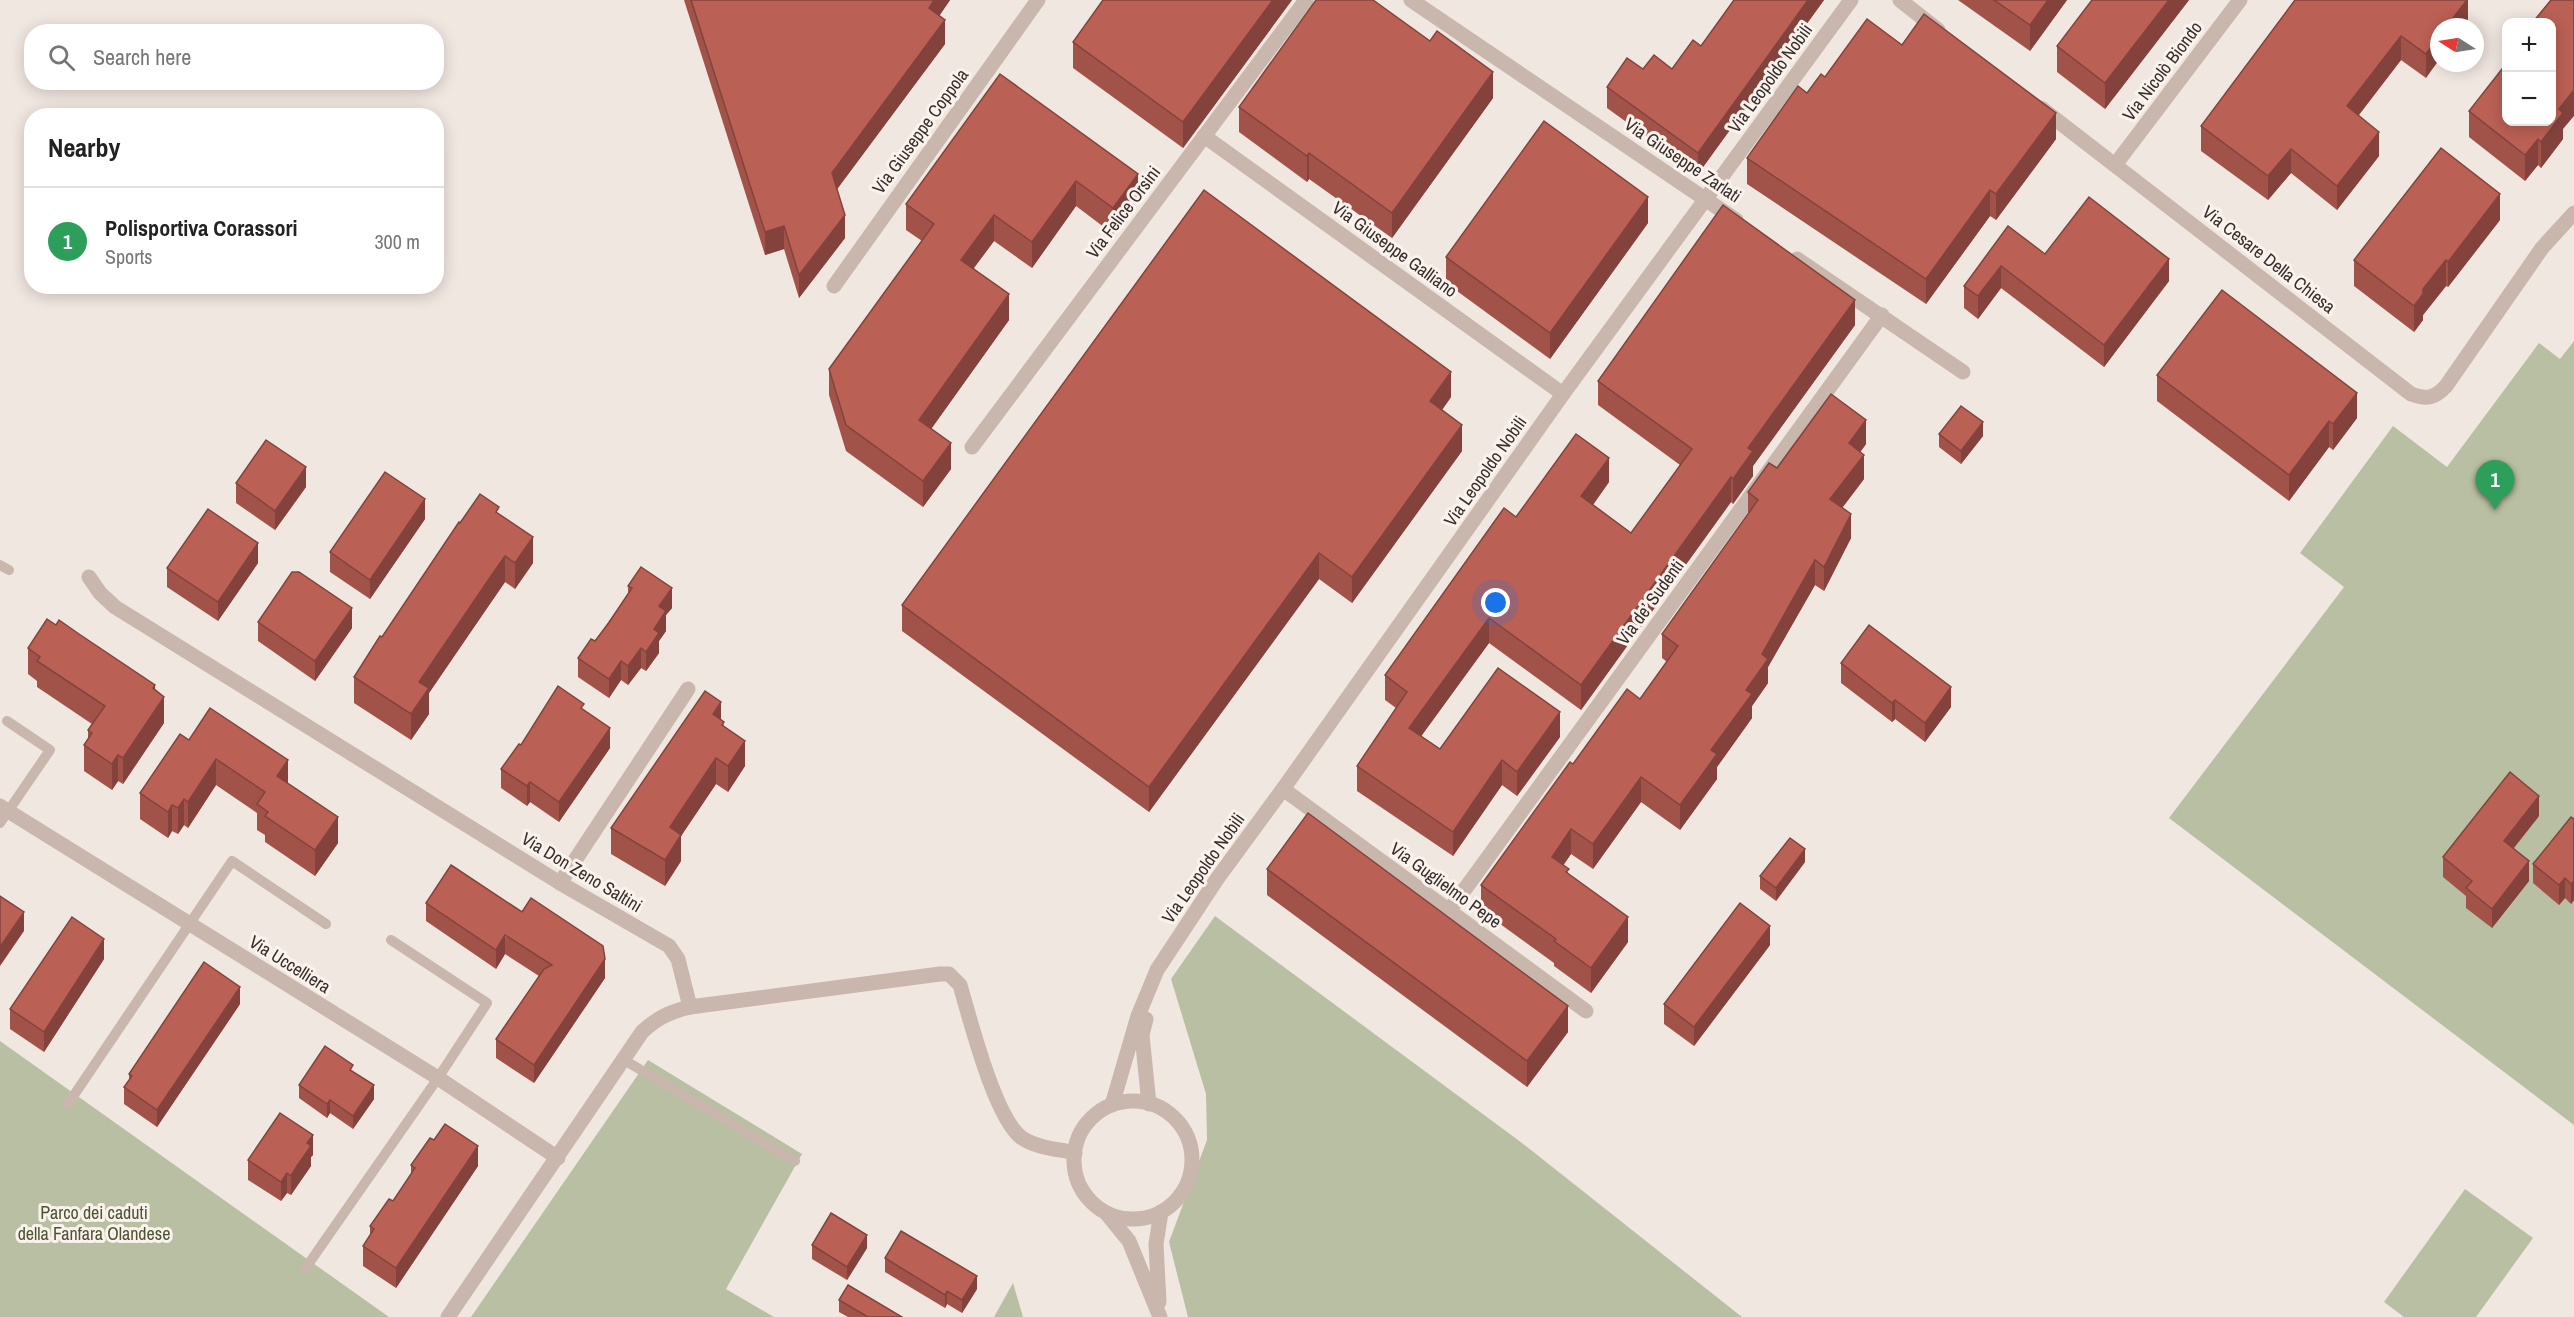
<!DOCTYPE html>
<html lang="en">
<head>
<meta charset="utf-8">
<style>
  body { margin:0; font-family:"Archivo Narrow",sans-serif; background:#f6f6f6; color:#222 }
  .controls { position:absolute; right:18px; top:18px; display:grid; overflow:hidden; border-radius:12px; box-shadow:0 3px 15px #0003 }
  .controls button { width:54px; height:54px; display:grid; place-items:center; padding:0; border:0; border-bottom:2px solid #e0e0e0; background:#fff; color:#222; font:30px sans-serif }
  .compass { position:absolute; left:2430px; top:18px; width:54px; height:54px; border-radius:50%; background:#fff; box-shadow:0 3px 15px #0003; rotate:282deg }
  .you { position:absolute; left:1496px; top:603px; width:21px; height:21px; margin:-15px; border:4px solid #fff; border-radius:50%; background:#1a73e8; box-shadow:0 0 0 9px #1a73e833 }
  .badge { display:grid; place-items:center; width:39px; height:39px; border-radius:50%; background:#db2777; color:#fff; font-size:20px; font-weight:700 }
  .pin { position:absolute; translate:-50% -50px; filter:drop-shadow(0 2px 3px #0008) }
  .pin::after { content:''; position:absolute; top:32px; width:21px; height:18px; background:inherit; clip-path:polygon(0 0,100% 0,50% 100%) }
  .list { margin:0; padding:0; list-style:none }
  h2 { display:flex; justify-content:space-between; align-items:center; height:78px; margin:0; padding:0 24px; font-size:26px }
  h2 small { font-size:20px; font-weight:400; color:#767676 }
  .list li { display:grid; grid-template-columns:39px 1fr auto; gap:18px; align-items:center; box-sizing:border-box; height:108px; padding:0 24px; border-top:2px solid #e0e0e0 }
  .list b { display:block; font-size:22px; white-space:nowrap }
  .list p { margin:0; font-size:20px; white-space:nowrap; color:#767676 }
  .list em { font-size:20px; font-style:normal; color:#767676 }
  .icon { flex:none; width:33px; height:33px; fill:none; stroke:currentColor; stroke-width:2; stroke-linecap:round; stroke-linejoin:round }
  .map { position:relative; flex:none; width:2574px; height:1317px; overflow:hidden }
  .search { position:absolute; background:#fff; box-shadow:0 3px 15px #0003; left:24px; top:24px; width:420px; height:66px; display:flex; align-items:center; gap:15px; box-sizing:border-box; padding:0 21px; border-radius:24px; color:#767676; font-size:22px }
  .panel { position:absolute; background:#fff; box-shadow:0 3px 15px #0003; left:24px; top:108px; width:420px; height:186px; border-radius:24px }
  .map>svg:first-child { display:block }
  .green { fill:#b9bfa2 }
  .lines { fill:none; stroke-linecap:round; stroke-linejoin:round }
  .service { stroke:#c9b6ad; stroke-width:10 }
  .minor { stroke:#c9b6ad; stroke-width:15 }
  .wall { fill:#a15349 }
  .shaded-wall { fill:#83433c }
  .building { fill:#bb6055; stroke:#83433c; stroke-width:1.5 }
  .labels { text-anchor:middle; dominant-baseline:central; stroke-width:6; stroke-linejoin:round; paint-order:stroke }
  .street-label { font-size:18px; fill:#382e2b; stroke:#f9f2ed }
  .park-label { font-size:18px; fill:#4c5431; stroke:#f9f2ed }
</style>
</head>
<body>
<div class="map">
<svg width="2574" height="1317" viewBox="0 0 2574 1317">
  <rect width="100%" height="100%" fill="#f1e7e1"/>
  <g class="green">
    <path d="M2574 341V1125L2169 818 2344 587 2300 553 2393 426 2447 467 2539 343 2560 359Z"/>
    <path d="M1215 916 1522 1143 1742 1317H1188L1169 1242 1207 1140 1206 1094 1171 979Z"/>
    <path d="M0 1041 389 1317H0Z"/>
    <path d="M648 1060 802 1154 726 1289 774 1317H471Z"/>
    <path d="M2465 1189 2533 1238 2476 1317H2404L2384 1302Z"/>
    <path d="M1013 1283 1023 1317H994Z"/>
  </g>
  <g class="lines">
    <g class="service">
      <path d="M0 565 9 570"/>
      <path d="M0 823 50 750 7 721"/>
      <path d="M624 1060 795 1161"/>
      <path d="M68 1104 232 861 326 924"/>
      <path d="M305 1269 438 1078 487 1003 391 940"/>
    </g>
    <g class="minor">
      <path d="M1411 0 1736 220"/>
      <path d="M1900 0 1938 30"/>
      <path d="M2041 108 2411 394C2427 400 2435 398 2446 386L2542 248 2574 213"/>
      <path d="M1204 136 1563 394"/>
      <path d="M2115 165 2240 0"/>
      <path d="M1797 259 1963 372"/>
      <path d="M834 286 1038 0"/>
      <path d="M972 447 1306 0"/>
      <path d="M89 577 100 593 115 607 560 883 669 946 678 959 690 1007C669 1012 657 1018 642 1032L448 1317"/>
      <path d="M1283 789 1586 1011"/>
      <path d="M0 806 438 1078 558 1158"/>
      <path d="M560 883 688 689"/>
      <path d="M1449 911 1882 315"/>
      <path d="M690 1007 940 974H949L960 985C970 1019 995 1119 1022 1138 1037 1148 1058 1149 1075 1153"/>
      <path d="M1146 1019 1142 1035 1149 1104"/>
      <circle cx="1133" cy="1160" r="59"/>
      <path d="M1112 1105 1138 1016 1157 970 1217 879 1283 789 1563 394 1851 0"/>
      <path d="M1107 1214 1129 1241 1160 1317"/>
      <path d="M1159 1302 1156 1244 1161 1212"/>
    </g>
  </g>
  <g class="wall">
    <path d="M684 0H950L939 16 945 44 837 189 845 238 799 298 784 249 765 255Z"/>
    <path d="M1292 0 1183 148 1073 68V42Z"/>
    <path d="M1734 0H1824L1698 174 1607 108V87L1643 69H1672L1701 46Z"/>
    <path d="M1958 0H2067L2030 51Z"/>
    <path d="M2189 0 2105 109 2057 72V46Z"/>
    <path d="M2468 0V22L2464 27H2439L2426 78 2401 60 2359 115 2379 156 2337 210 2291 173 2268 200 2201 151V126Z"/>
    <path d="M1902 45 2056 139 1996 220 1990 216 1926 304 1747 184V158L1807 93 1825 77Z"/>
    <path d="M1000 74 1138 199 1113 234 1076 206 1032 268 994 241 974 268 1009 320 931 429 951 469 923 507 846 451 829 395V369L922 241 906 230V204Z"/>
    <path d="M1493 98 1392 238 1309 179 1307 182 1239 132V107Z"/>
    <path d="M2469 111 2563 129V139L2541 168 2538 165 2525 181 2469 137Z"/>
    <path d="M2500 220 2448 287 2446 286 2423 315V320L2414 332 2354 286V260Z"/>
    <path d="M1648 223 1550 359 1446 283V257Z"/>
    <path d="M2008 226 2045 254 2169 281 2104 367 2001 288 1978 319 1964 308V286Z"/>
    <path d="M1855 325 1753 466V476L1733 504 1731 502 1581 710 1489 643 1421 736 1440 749 1560 737 1517 796 1502 785 1453 856 1357 791V766L1396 708 1385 700V675L1516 517 1609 482 1593 505 1631 533 1680 465 1598 405V381Z"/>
    <path d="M2157 375 2357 418 2333 450 2329 447 2289 501 2157 401Z"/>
    <path d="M1451 397 1442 410 1462 451 1352 603 1319 579 1149 812 902 631V605Z"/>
    <path d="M1939 434 1983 436 1961 464 1939 447Z"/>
    <path d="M1866 444 1860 452 1864 479 1842 508 1851 538 1824 591 1815 585 1768 667V683L1752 706V718L1717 767V779L1680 830 1641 802 1593 869 1571 854 1563 865 1569 874 1628 942 1591 993 1554 966V963L1481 910V885L1573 764 1640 699 1667 662 1662 658V634L1748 515V492L1777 468Z"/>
    <path d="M236 483 306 487 275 530 236 503Z"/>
    <path d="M499 514 533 563 515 589 505 582 489 605 429 693V714L411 740 354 703V677L460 523Z"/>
    <path d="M425 519 370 599 330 572V552Z"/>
    <path d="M258 563 218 621 167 587V568Z"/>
    <path d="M628 586 672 608 666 615V631L659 641V653L646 671 641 668 628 685 621 680 609 698 578 677V658L595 641 628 594Z"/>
    <path d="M258 622 352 628 315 681 258 641Z"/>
    <path d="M28 648 155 690 164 723 123 784 118 781 112 790 84 771V745L88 739V730L92 724 37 687V681L28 674Z"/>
    <path d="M1841 663 1951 707 1925 742 1895 719 1892 722 1841 683Z"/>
    <path d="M584 710 610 748 559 822 530 802 527 806 501 788V769L521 745Z"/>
    <path d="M721 720 745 766 728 792 716 784 681 836V861L665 886 611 854V828Z"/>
    <path d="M189 740 288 784 338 843 315 876 265 842V835L257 830V813L216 785 188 828 184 825 178 834 172 831 168 838 140 819V793Z"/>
    <path d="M2539 816 2514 848 2529 881 2492 928 2466 908V896L2443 877V857Z"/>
    <path d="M2574 819V900L2571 904 2565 898 2559 905 2533 883V864Z"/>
    <path d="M1805 862 1776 901 1760 889V876Z"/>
    <path d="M1267 869 1568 1032 1527 1087 1267 895Z"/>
    <path d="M426 903 605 978 534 1083 496 1058V1039L539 976 505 954 496 969 426 921Z"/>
    <path d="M1770 945 1694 1046 1664 1024V1004Z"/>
    <path d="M104 959 44 1052 10 1029V1009Z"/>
    <path d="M240 1004 157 1127 124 1104V1087L129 1080V1074Z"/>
    <path d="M353 1072 374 1099 353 1129 330 1113 327 1118 299 1098V1085Z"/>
    <path d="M313 1155 311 1157V1166L297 1186 291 1195 287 1193 281 1201 248 1180V1160Z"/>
    <path d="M411 1165 478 1166 396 1288 363 1266V1246L370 1235V1226L393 1201 411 1174Z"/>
    <path d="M812 1245 867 1248 847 1280 812 1259Z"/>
    <path d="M885 1258 977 1289 962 1313 947 1304 945 1308 885 1272Z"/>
    <path d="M839 1300 902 1317H848L839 1312Z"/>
  </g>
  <g class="shaded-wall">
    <path d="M934 0H950L929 31V8Z"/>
    <path d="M1273 0H1292L1183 148V122Z"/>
    <path d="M1808 0H1824L1698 174V153Z"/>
    <path d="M2048 0H2067L2030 51V25Z"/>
    <path d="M2169 0H2189L2105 109V83Z"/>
    <path d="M2467 0H2468V22L2464 27H2446Z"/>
    <path d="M945 20V44L832 196V173Z"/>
    <path d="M2401 36V60L2347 130V106Z"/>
    <path d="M2439 36V60L2426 78V54Z"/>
    <path d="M1493 72V98L1392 238V213Z"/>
    <path d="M2574 90V116L2563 129V139L2541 168V142L2559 109Z"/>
    <path d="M2056 113V139L1996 220V194Z"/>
    <path d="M2379 132V156L2337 210V186Z"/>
    <path d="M2538 139V165L2525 181V155Z"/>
    <path d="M2291 149V173L2268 200V176Z"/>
    <path d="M1309 153V179L1307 182V156Z"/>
    <path d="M1138 174V199L1113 234V208Z"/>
    <path d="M1076 181V206L1032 268V242Z"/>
    <path d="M1990 190V216L1926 304V279Z"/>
    <path d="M2500 194V220L2448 287V262Z"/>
    <path d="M1648 197V223L1550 359V333Z"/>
    <path d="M845 215V238L799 298V275Z"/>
    <path d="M994 215V241L961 285V260Z"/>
    <path d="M784 226V249L765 255V232Z"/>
    <path d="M2169 259V281L2104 367V345Z"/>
    <path d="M2446 260V286L2423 315V320L2414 332V306L2423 289Z"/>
    <path d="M2001 266V288L1978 319V296Z"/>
    <path d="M1009 294V320L919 446V420Z"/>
    <path d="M1855 300V325L1753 466V476L1733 504V479L1748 448Z"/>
    <path d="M1451 372V397L1430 427V401Z"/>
    <path d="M2357 393V418L2333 450V424Z"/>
    <path d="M1866 420V444L1849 468V443Z"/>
    <path d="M2329 421V447L2289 501V475Z"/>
    <path d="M1983 422V436L1961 464V451Z"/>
    <path d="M1462 425V451L1352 603V577Z"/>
    <path d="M951 443V469L923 507V481Z"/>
    <path d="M1864 455V479L1830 524V499Z"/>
    <path d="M1609 458V482L1581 521V496Z"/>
    <path d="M306 467V487L275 530V511Z"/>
    <path d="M1731 477V502L1581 710V685Z"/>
    <path d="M425 499V519L370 599V580Z"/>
    <path d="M1851 514V538L1824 591V567Z"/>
    <path d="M533 537V563L515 589V563Z"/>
    <path d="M258 543V563L218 621V602Z"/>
    <path d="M1319 553V579L1149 812V787Z"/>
    <path d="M505 556V582L429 693V714L411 740V714L419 682Z"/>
    <path d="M1815 560V585L1768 667V683L1752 706V718L1717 767V779L1680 830V805L1746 690 1762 654Z"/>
    <path d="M672 588V608L666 615V631L659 641V653L646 671V652L654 629 659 606Z"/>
    <path d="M352 608V628L315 681V661Z"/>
    <path d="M1489 618V643L1409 753V728Z"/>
    <path d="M641 648V668L628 685V666Z"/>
    <path d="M621 661V680L609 698V679Z"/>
    <path d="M155 685V710L164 697V723L123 784V758L153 688Z"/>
    <path d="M1951 687V707L1925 742V723Z"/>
    <path d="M1895 700V719L1892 722V703Z"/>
    <path d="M721 702V728L713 714Z"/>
    <path d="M1560 712V737L1517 796V772Z"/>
    <path d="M610 728V748L559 822V802Z"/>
    <path d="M745 741V766L728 792V766Z"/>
    <path d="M118 755V781L112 790V764Z"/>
    <path d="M716 758V784L681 836V861L665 886V860L670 827Z"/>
    <path d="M216 759V785L188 828V802Z"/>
    <path d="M288 760V786L277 776Z"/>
    <path d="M1502 760V785L1453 856V832Z"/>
    <path d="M1641 777V802L1593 869V844Z"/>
    <path d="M530 782V802L527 806V786Z"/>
    <path d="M2539 796V816L2504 860V841Z"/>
    <path d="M184 799V825L178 834V808Z"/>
    <path d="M172 805V831L168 838V812Z"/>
    <path d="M338 817V843L315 876V850Z"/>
    <path d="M1571 829V854L1552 882V857Z"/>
    <path d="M1805 849V862L1776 901V888Z"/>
    <path d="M2529 861V881L2492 928V909Z"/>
    <path d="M2565 878V898L2559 905V885Z"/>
    <path d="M2574 881V900L2571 904V884Z"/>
    <path d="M24 912V931L0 966V947Z"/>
    <path d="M1628 917V942L1591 993V968Z"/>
    <path d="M1770 926V945L1694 1046V1027Z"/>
    <path d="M505 935V954L496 969V950Z"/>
    <path d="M104 939V959L44 1052V1032Z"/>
    <path d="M605 959V978L534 1083V1065Z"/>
    <path d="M240 987V1004L157 1127V1110Z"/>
    <path d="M1568 1006V1032L1527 1087V1061Z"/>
    <path d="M374 1085V1099L353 1129V1116Z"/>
    <path d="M330 1100V1113L327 1118V1104Z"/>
    <path d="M313 1135V1155L311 1157V1166L291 1195V1176L307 1143Z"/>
    <path d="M478 1146V1166L396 1288V1268Z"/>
    <path d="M287 1173V1193L281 1201V1182Z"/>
    <path d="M867 1235V1248L847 1280V1267Z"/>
    <path d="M977 1276V1289L962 1313V1300Z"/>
    <path d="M947 1291V1304L945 1308V1295Z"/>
  </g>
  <g class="building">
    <path d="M691 0H934L929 8 945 20 832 173 845 215 799 275 784 226 765 232Z"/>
    <path d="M1103 0H1273L1183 122 1073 42Z"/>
    <path d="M1316 0H1373L1430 41 1437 31 1493 72 1392 213 1309 153 1307 156 1239 107Z"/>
    <path d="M1734 0H1808L1698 153 1607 87 1627 58 1643 69 1654 55 1672 69 1693 40 1701 46Z"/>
    <path d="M1994 0H2048L2030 25Z"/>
    <path d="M2092 0H2169L2105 83 2057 46Z"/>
    <path d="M2295 0H2467L2446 27H2439V36L2426 54 2401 36 2347 106 2379 132 2337 186 2291 149 2268 176 2201 126Z"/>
    <path d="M2551 0H2574V90L2559 109 2563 113 2541 142 2538 139 2525 155 2469 111 2506 64V122H2552V22H2533Z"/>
    <path d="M1924 14 2056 113 1996 194 1990 190 1926 279 1747 158 1798 86 1807 93 1821 74 1825 77 1867 19 1902 45Z"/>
    <path d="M1000 74 1138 174 1113 208 1076 181 1032 242 994 215 961 260 1009 294 919 420 951 443 923 481 846 425 829 369 934 224 906 204Z"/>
    <path d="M1544 121 1648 197 1550 333 1446 257Z"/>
    <path d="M2441 148 2500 194 2448 262 2446 260 2423 289V294L2414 306 2354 260Z"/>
    <path d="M1204 190 1451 372 1430 401 1462 425 1352 577 1319 553 1149 787 902 605Z"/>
    <path d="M2089 197 2169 259 2104 345 2001 266 1978 296 1964 286 2008 226 2045 254Z"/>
    <path d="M1723 205 1855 300 1748 448 1753 451 1733 479 1731 477 1581 685 1489 618 1409 728 1440 749 1498 668 1560 712 1517 772 1502 760 1453 832 1357 766 1407 692 1385 675 1504 508 1516 517 1576 434 1609 458 1581 496 1631 533 1692 449 1598 381Z"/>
    <path d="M2222 290 2357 393 2333 424 2329 421 2289 475 2157 375Z"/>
    <path d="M1831 394 1866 420 1849 443 1864 455 1830 499 1851 514 1824 567 1815 560 1762 654 1768 659 1746 690 1752 694 1711 750 1717 754 1680 805 1641 777 1593 844 1571 829 1552 857 1569 869 1566 872 1628 917 1591 968 1554 941 1556 939 1481 885 1570 762 1573 764 1627 689 1640 699 1678 646 1662 634 1758 500 1748 492 1769 463 1777 468Z"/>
    <path d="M1961 406 1983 422 1961 451 1939 434Z"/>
    <path d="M266 440 306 467 275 511 236 483Z"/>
    <path d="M385 472 425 499 370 580 330 552Z"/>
    <path d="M480 494 499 507 496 512 533 537 515 563 505 556 489 579 419 682 429 688 411 714 354 677 380 636 382 637 459 522 460 523Z"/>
    <path d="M208 509 258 543 218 602 167 568Z"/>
    <path d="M641 567 672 588 659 606 666 611 654 629 659 633 646 652 641 648 628 666 621 661 609 679 578 658 591 639 595 641 608 624 632 588 628 586Z"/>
    <path d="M292 572H299L352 608 315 661 258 622Z"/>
    <path d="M47 619 56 625 59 620 79 634 155 685 153 688 164 697 123 758 118 755 112 764 84 745 92 733 88 730 105 706 37 661 40 657 28 648Z"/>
    <path d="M1869 625 1951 687 1925 723 1895 700 1892 703 1841 663Z"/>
    <path d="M558 686 584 704 581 708 610 728 559 802 530 782 527 786 501 769 519 744 521 745Z"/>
    <path d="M705 691 721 702 713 714 724 722 722 725 745 741 728 766 716 758 670 827 681 835 665 860 611 828Z"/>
    <path d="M210 708 288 760 277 776 338 817 315 850 265 816 268 812 257 804 265 792 216 759 188 802 184 799 178 808 172 805 168 812 140 793 180 734 189 740Z"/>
    <path d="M2510 772 2539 796 2504 841 2529 861 2492 909 2466 888 2472 881 2443 857Z"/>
    <path d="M1308 813 1568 1006 1527 1061 1267 869Z"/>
    <path d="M2571 817 2574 819V881L2571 884 2565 878 2559 885 2533 864Z"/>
    <path d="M1790 838 1805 849 1776 888 1760 876Z"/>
    <path d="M451 865 522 912 531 898 603 946 605 959 534 1065 496 1039 544 969 552 965 505 935 496 950 426 903Z"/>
    <path d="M0 896 24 912 0 947Z"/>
    <path d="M1740 903 1770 926 1694 1027 1664 1004Z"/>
    <path d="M72 917 104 939 44 1032 10 1009Z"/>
    <path d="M204 962 240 987 157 1110 124 1087 132 1076 129 1074Z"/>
    <path d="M325 1046 353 1065 350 1070 374 1085 353 1116 330 1100 327 1104 299 1085Z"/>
    <path d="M280 1113 313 1135 307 1143 311 1146 297 1166 291 1176 287 1173 281 1182 248 1160Z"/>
    <path d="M445 1124 478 1146 396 1268 363 1246 374 1229 370 1226 389 1199 393 1201 415 1168 411 1165 430 1138 434 1140Z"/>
    <path d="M831 1213 867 1235 847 1267 812 1245Z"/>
    <path d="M901 1231 977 1276 962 1300 947 1291 945 1295 885 1258Z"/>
    <path d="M848 1285 902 1317H868L839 1300Z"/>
  </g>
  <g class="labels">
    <g class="street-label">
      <text transform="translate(2162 71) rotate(-53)">Via Nicolò Biondo</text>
      <text transform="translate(1770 78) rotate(-54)">Via Leopoldo Nobili</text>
      <text transform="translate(920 131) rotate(-54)">Via Giuseppe Coppola</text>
      <text transform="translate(1683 160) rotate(34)">Via Giuseppe Zarlati</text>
      <text transform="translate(1123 212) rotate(-53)">Via Felice Orsini</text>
      <text transform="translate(1395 249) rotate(36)">Via Giuseppe Galliano</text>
      <text transform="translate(2269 259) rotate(38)">Via Cesare Della Chiesa</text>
      <text transform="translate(1485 471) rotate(-55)">Via Leopoldo Nobili</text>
      <text transform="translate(1650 602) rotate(-54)">Via de’ Sudenti</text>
      <text transform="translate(1203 868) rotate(-55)">Via Leopoldo Nobili</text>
      <text transform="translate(582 872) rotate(31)">Via Don Zeno Saltini</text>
      <text transform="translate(1446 885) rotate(36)">Via Guglielmo Pepe</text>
      <text transform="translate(290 964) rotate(32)">Via Uccelliera</text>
    </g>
    <g class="park-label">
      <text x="94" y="1212">Parco dei caduti<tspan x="94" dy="21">della Fanfara Olandese</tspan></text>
    </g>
  </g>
</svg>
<div class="controls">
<button>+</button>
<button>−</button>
</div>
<svg class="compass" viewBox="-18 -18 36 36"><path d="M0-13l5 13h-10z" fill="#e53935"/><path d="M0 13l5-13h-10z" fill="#767676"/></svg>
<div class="you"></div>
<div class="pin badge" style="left:2495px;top:510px;background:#2e9e5b">1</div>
<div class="search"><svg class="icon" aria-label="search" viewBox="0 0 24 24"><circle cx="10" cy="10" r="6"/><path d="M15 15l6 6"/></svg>Search here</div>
<section class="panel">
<h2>Nearby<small></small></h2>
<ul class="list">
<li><span class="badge" style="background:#2e9e5b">1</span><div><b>Polisportiva Corassori</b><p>Sports</p></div><em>300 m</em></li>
</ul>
</section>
</div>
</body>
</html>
